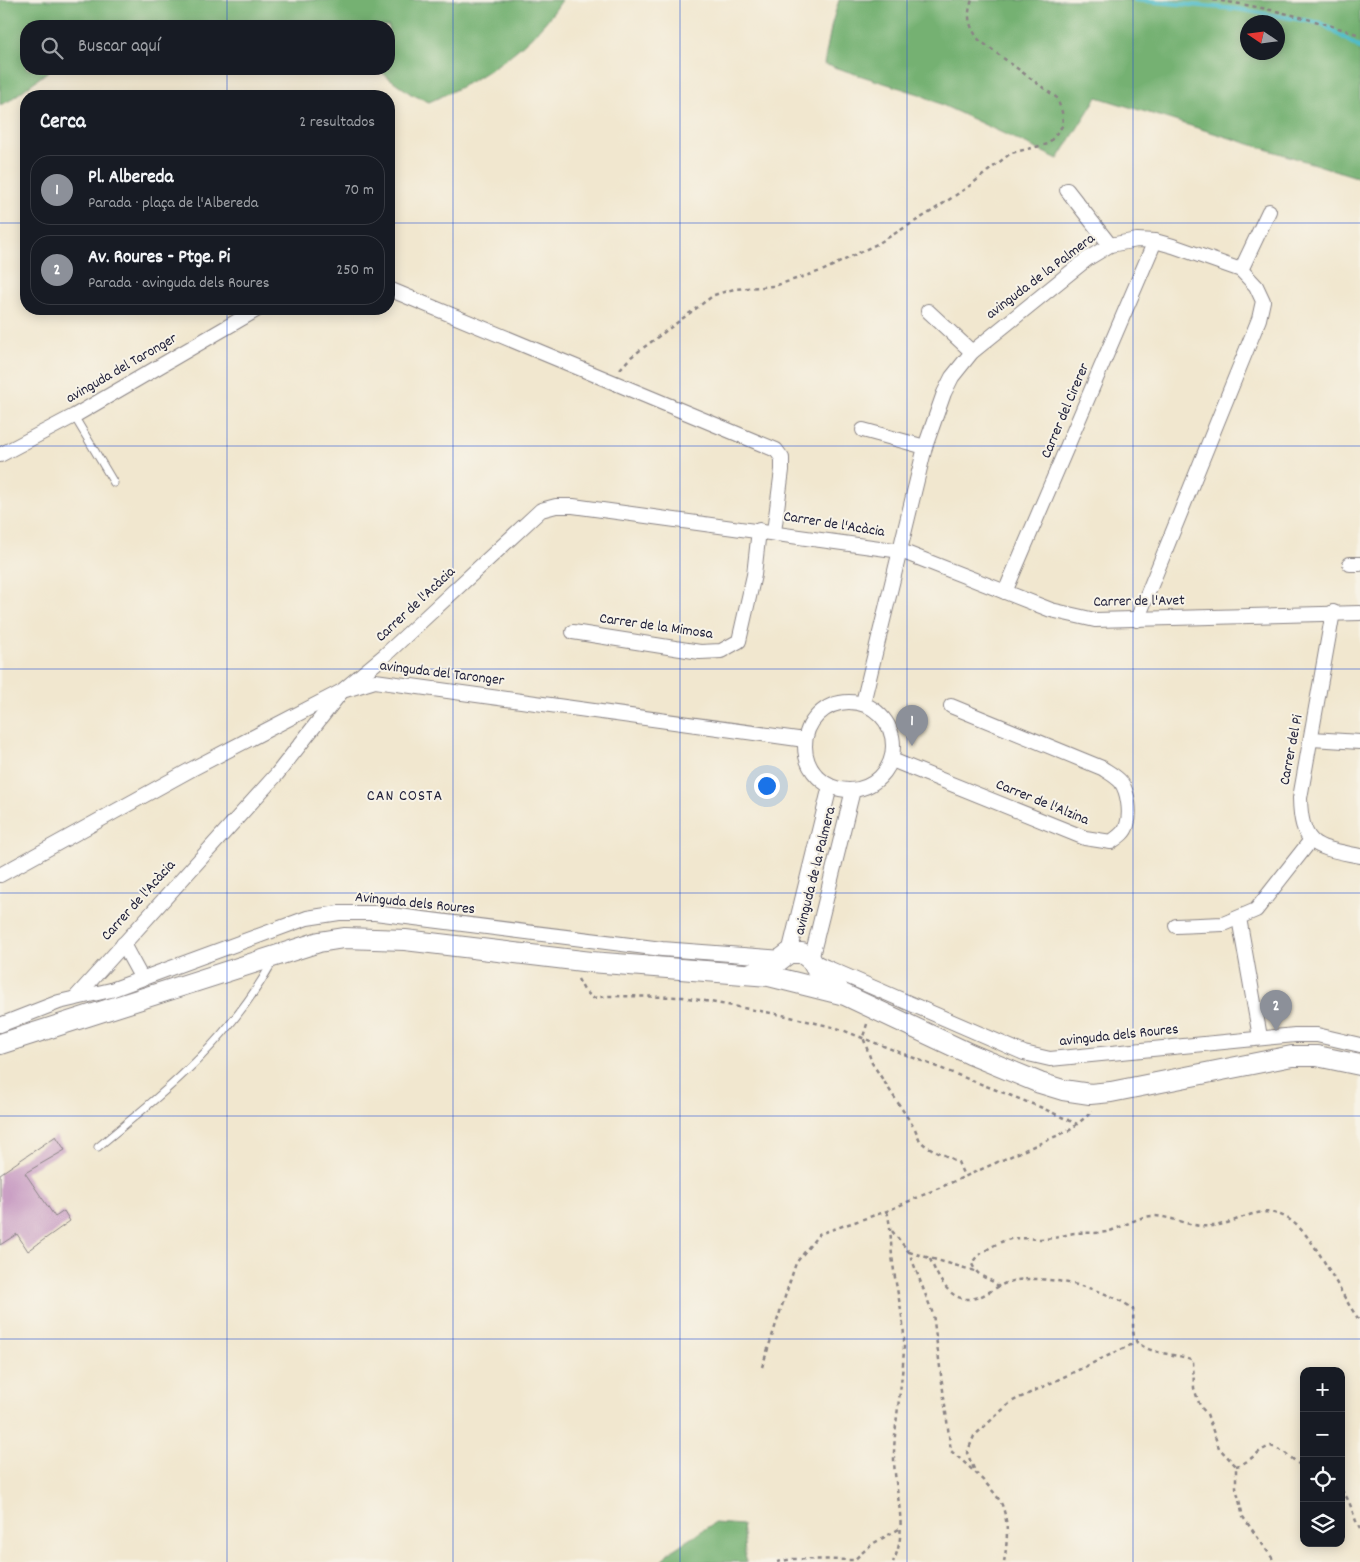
<!DOCTYPE html>
<html lang="es">
<head>
<meta charset="utf-8">
<style>
  body { margin:0; font-family:Dekko,sans-serif; background:#20242c; color:#f1f3f6 }
  .controls { position:absolute; right:15px; bottom:15px; display:grid; overflow:hidden; border-radius:10px; box-shadow:0 2px 12px #0003 }
  .controls button { width:45px; height:45px; display:grid; place-items:center; padding:0; border:0; border-bottom:1px solid #363941; background:#171b24; color:#f1f3f6; font:25px sans-serif }
  .compass { position:absolute; left:1240px; top:15px; width:45px; height:45px; border-radius:50%; background:#171b24; box-shadow:0 2px 12px #0003; rotate:283deg }
  .you { position:absolute; left:766px; top:785px; width:18px; height:18px; margin:-12px; border:4px solid #fff; border-radius:50%; background:#1a73e8; box-shadow:0 0 0 8px #1a73e833 }
  .badge { display:grid; place-items:center; width:32px; height:32px; border-radius:50%; background:#8c9099; color:#fff; font-size:16px; font-weight:700 }
  .pin { position:absolute; translate:-50% -41px; filter:drop-shadow(0 1px 2px #0008) }
  .pin::after { content:''; position:absolute; top:26px; width:18px; height:15px; background:inherit; clip-path:polygon(0 0,100% 0,50% 100%) }
  .list { margin:0; padding:0; list-style:none }
  h2 { display:flex; justify-content:space-between; align-items:center; height:65px; margin:0; padding:0 20px; font-size:21px }
  h2 small { font-size:16px; font-weight:400; color:#9ea1a6 }
  .list li { display:grid; grid-template-columns:32px 1fr auto; gap:15px; align-items:center; box-sizing:border-box; height:70px; margin:0 10px 10px; padding:0 10px; border:1px solid #363941; border-radius:20px }
  .list b { display:block; font-size:19px; white-space:nowrap }
  .list p { margin:0; font-size:16px; white-space:nowrap; color:#9ea1a6 }
  .list em { font-size:16px; font-style:normal; color:#9ea1a6 }
  .icon { flex:none; width:28px; height:28px; fill:none; stroke:currentColor; stroke-width:2; stroke-linecap:round; stroke-linejoin:round }
  .map { position:relative; flex:none; width:1360px; height:1562px; overflow:hidden }
  .search { position:absolute; background:#171b24; box-shadow:0 2px 12px #0003; left:20px; top:20px; width:375px; height:55px; display:flex; align-items:center; gap:12px; box-sizing:border-box; padding:0 18px; border-radius:20px; color:#9ea1a6; font-size:19px }
  .panel { position:absolute; background:#171b24; box-shadow:0 2px 12px #0003; left:20px; top:90px; width:375px; height:225px; border-radius:20px }
  .map>svg:first-child { display:block }
  .forest { fill:#74b172; stroke:#4b6a56; fill-rule:evenodd }
  .lines { fill:none; stroke-linecap:round; stroke-linejoin:round }
  .stream { stroke:#4fbcc9; stroke-width:4.5 }
  .building { fill:#caa0c4 }
  .lane-casing { stroke:#8a8485; stroke-width:9 }
  .street-casing { stroke:#8a8485; stroke-width:16 }
  .secondary-casing { stroke:#8a8485; stroke-width:22 }
  .path { stroke:#8a8485; stroke-width:2.5; stroke-dasharray:4 4; stroke-linecap:butt }
  .lane { stroke:#fff; stroke-width:7 }
  .street { stroke:#fff; stroke-width:14 }
  .secondary { stroke:#fff; stroke-width:20 }
  .grid { fill:none; stroke:#1d4ed8; stroke-width:1; stroke-opacity:0.55 }
  .labels { text-anchor:middle; dominant-baseline:central; stroke-width:4; stroke-linejoin:round; paint-order:stroke }
  .street-label { font-size:15px; fill:#22223b; stroke:#f7f3e8 }
  .neighbourhood-label { font-size:16px; letter-spacing:1px; fill:#22223b; stroke:#f7f3e8 }
</style>
</head>
<body>
<div class="map">
<svg width="1360" height="1562" viewBox="0 0 1360 1562">
  <rect width="100%" height="100%" fill="#f7f3e8"/>
  <filter id="ink" filterUnits="userSpaceOnUse"><feTurbulence type="fractalNoise" baseFrequency=".02" numOctaves="2"/><feDisplacementMap in="SourceGraphic" scale="10" xChannelSelector="R" yChannelSelector="G"/><feConvolveMatrix kernelMatrix="1 2 1 2 8 2 1 2 1" color-interpolation-filters="sRGB"/></filter>
  <filter id="wash" filterUnits="userSpaceOnUse"><feTurbulence type="fractalNoise" baseFrequency=".0096" numOctaves="4" result="noise"/><feDisplacementMap in="SourceGraphic" scale="20" xChannelSelector="R" yChannelSelector="G"/><feGaussianBlur stdDeviation="1.12" result="paint"/><feColorMatrix in="noise" values="0 0 0 0 0 0 0 0 0 0 0 0 0 0 0 0 0 1.4 0 .05"/><feComposite in="paint" operator="in"/></filter>
  <g filter="url(#wash)">
    <rect width="100%" height="100%" fill="#f1e7cf"/>
    <g class="forest">
      <path d="M0 0H562C531 48 480 80 429 102L411 94 377 69H389V26H26V69H51L9 101 0 105Z"/>
      <path d="M839 0H1360V178L1097 97 1058 159 919 94 824 64 832 23ZM1278 22V52H1248V22Z"/>
      <path d="M714 1523 742 1525 746 1562H661L668 1553Z"/>
    </g>
    <g class="lines">
      <path class="stream" d="M1135 0 1237 9 1321 23 1360 48"/>
    </g>
    <g id="blocks">
      <path class="building" d="M56 1136 65 1150 25 1173 55 1217 64 1211 70 1221 28 1251 17 1234 0 1245V1174Z"/>
    </g>
  </g>
  <g filter="url(#ink)">
    <use href="#blocks" fill-opacity="0" stroke="#8a8485" stroke-width="1"/>
    <g class="lines">
      <g class="lane-casing">
        <g id="lane">
          <path d="M74 416 114 483"/>
          <path d="M98 1147C168 1089 228 1042 273 961"/>
        </g>
      </g>
      <g class="street-casing">
        <g id="street">
          <path d="M1067 190 1110 245"/>
          <path d="M1241 270 1269 211"/>
          <path d="M389 289 776 450 782 458V470L774 532"/>
          <path d="M928 311 972 352"/>
          <path d="M863 430 925 447"/>
          <path d="M0 455 74 416 258 309"/>
          <path d="M1350 564H1360"/>
          <path d="M1005 592 1155 241"/>
          <path d="M1333 612 1300 798C1301 848 1317 847 1360 856"/>
          <path d="M573 632 700 652 721 651 739 641 754 575 759 530"/>
          <circle cx="849" cy="746" r="44"/>
          <path d="M863 703 925 447 944 393 952 377 972 352 1087 259 1110 245 1137 240 1155 241 1173 246 1241 270 1256 286 1263 301 1259 319 1137 620"/>
          <path d="M1312 739 1360 742"/>
          <path d="M892 760 1085 838 1111 842C1118 837 1125 833 1127 825 1131 813 1128 792 1121 782 1116 776 1108 772 1102 768L951 706"/>
          <path d="M853 790 811 960 826 967 1024 1053 1050 1059 1295 1035H1317L1360 1045"/>
          <path d="M0 875 192 769 342 691 375 681 805 740"/>
          <path d="M1239 918 1260 1037"/>
          <path d="M1176 926 1223 924 1256 910 1311 840"/>
          <path d="M123 944 141 977"/>
          <path d="M789 953 830 786"/>
          <path d="M75 998 277 774 342 691 384 656 541 510 556 506H573L901 551 1051 610 1095 620 1360 613"/>
          <path d="M0 1025 59 1002 111 990 307 918 339 913H375L662 949 783 958"/>
        </g>
      </g>
      <g class="secondary-casing">
        <g id="secondary">
          <path d="M751 973 776 963 789 953H802L811 960 820 975 838 989"/>
          <path d="M0 1044 319 942 344 938 405 940 591 962 769 976 845 995 970 1054 1040 1083 1063 1090 1090 1094 1111 1092 1292 1056H1317L1360 1065"/>
        </g>
      </g>
      <g class="path">
        <path d="M1213 0C1263 6 1312 19 1360 35"/>
        <path d="M620 369 631 357 714 295 734 289 774 286 824 270 879 243 929 213 968 187 1011 153 1048 144 1063 125 1062 112 1057 98 979 40C969 26 966 16 972 0"/>
        <path d="M578 979 584 990 593 998 609 996 683 997 782 1015 837 1028 1040 1107 1077 1124"/>
        <path d="M867 1024 863 1037 872 1063 915 1129 920 1141 926 1146 958 1162 964 1176"/>
        <path d="M887 1211C892 1232 890 1244 893 1263 896 1291 905 1319 904 1346 903 1382 895 1417 894 1453 893 1489 910 1528 893 1562"/>
        <path d="M892 1231 909 1252 933 1314 951 1451C964 1462 999 1492 1003 1508 1009 1525 1007 1545 1004 1562"/>
        <path d="M909 1252 975 1271"/>
        <path d="M930 1259C937 1275 947 1298 967 1299 981 1300 993 1288 1006 1283 1037 1271 1107 1288 1133 1309 1134 1317 1132 1328 1134 1336 1140 1355 1178 1353 1193 1360L1194 1388 1200 1406 1207 1414 1219 1448 1236 1466V1487L1243 1517 1275 1562"/>
        <path d="M999 1287C989 1276 979 1280 972 1264 975 1257 979 1255 985 1251 1016 1230 1023 1242 1054 1238 1061 1237 1069 1233 1076 1233 1086 1232 1095 1234 1106 1232 1119 1229 1132 1220 1145 1217 1167 1212 1189 1229 1212 1226 1238 1224 1257 1203 1285 1217 1316 1233 1338 1293 1360 1321"/>
        <path d="M762 1367 796 1263 819 1234 887 1211 1070 1130 1093 1111"/>
        <path d="M1236 1466C1250 1463 1257 1450 1271 1446L1284 1452 1304 1468"/>
        <path d="M974 1469 967 1453 974 1436 1011 1402 1137 1342"/>
        <path d="M1341 1490C1352 1501 1352 1516 1360 1529"/>
        <path d="M777 1562 793 1559 854 1560 872 1544 901 1528"/>
      </g>
      <use href="#lane" class="lane"/>
      <use href="#street" class="street"/>
      <use href="#secondary" class="secondary"/>
    </g>
  </g>
  <path class="grid" d="M227 0V26M453 0V1562M680 0V1562M907 0V1562M1133 0V1562M227 69V96M0 223H26M389 223H1360M227 309V1562M0 446H1360M0 669H1360M0 893H1360M0 1116H1360M0 1339H1360"/>
  <g class="labels">
    <g class="street-label">
      <text transform="translate(1041 277) rotate(-37)">avinguda de la Palmera</text>
      <text transform="translate(122 369) rotate(-30)">avinguda del Taronger</text>
      <text transform="translate(1066 411) rotate(-67)">Carrer del Cirerer</text>
      <text transform="translate(834 525) rotate(9)">Carrer de l'Acàcia</text>
      <text transform="translate(1139 602) rotate(-1)">Carrer de l'Avet</text>
      <text transform="translate(416 605) rotate(-43)">Carrer de l'Acàcia</text>
      <text transform="translate(656 627) rotate(8)">Carrer de la Mimosa</text>
      <text transform="translate(442 674) rotate(7)">avinguda del Taronger</text>
      <text transform="translate(1292 750) rotate(-79)">Carrer del Pi</text>
      <text transform="translate(1042 803) rotate(22)">Carrer de l'Alzina</text>
      <text transform="translate(816 871) rotate(-76)">avinguda de la Palmera</text>
      <text transform="translate(139 901) rotate(-48)">Carrer de l'Acàcia</text>
      <text transform="translate(415 904) rotate(6)">Avinguda dels Roures</text>
      <text transform="translate(1119 1036) rotate(-6)">avinguda dels Roures</text>
    </g>
    <g class="neighbourhood-label">
      <text x="405" y="796">CAN COSTA</text>
    </g>
  </g>
</svg>
<div class="controls">
<button>+</button>
<button>−</button>
<button><svg class="icon" aria-label="locate" viewBox="0 0 24 24"><circle cx="12" cy="12" r="6"/><path d="M12 2v4M12 18v4M2 12h4M18 12h4"/></svg></button>
<button><svg class="icon" aria-label="layers" viewBox="0 0 24 24"><path d="M12 4l9 5-9 5-9-5zM3 14l9 5 9-5"/></svg></button>
</div>
<svg class="compass" viewBox="-18 -18 36 36"><path d="M0-13l5 13h-10z" fill="#e53935"/><path d="M0 13l5-13h-10z" fill="#9ea1a6"/></svg>
<div class="you"></div>
<div class="pin badge" style="left:912px;top:746px">1</div>
<div class="pin badge" style="left:1276px;top:1031px">2</div>
<div class="search"><svg class="icon" aria-label="search" viewBox="0 0 24 24"><circle cx="10" cy="10" r="6"/><path d="M15 15l6 6"/></svg>Buscar aquí</div>
<section class="panel">
<h2>Cerca<small>2 resultados</small></h2>
<ul class="list">
<li><span class="badge">1</span><div><b>Pl. Albereda</b><p>Parada · plaça de l'Albereda</p></div><em>70 m</em></li>
<li><span class="badge">2</span><div><b>Av. Roures - Ptge. Pi</b><p>Parada · avinguda dels Roures</p></div><em>250 m</em></li>
</ul>
</section>
</div>
</body>
</html>
